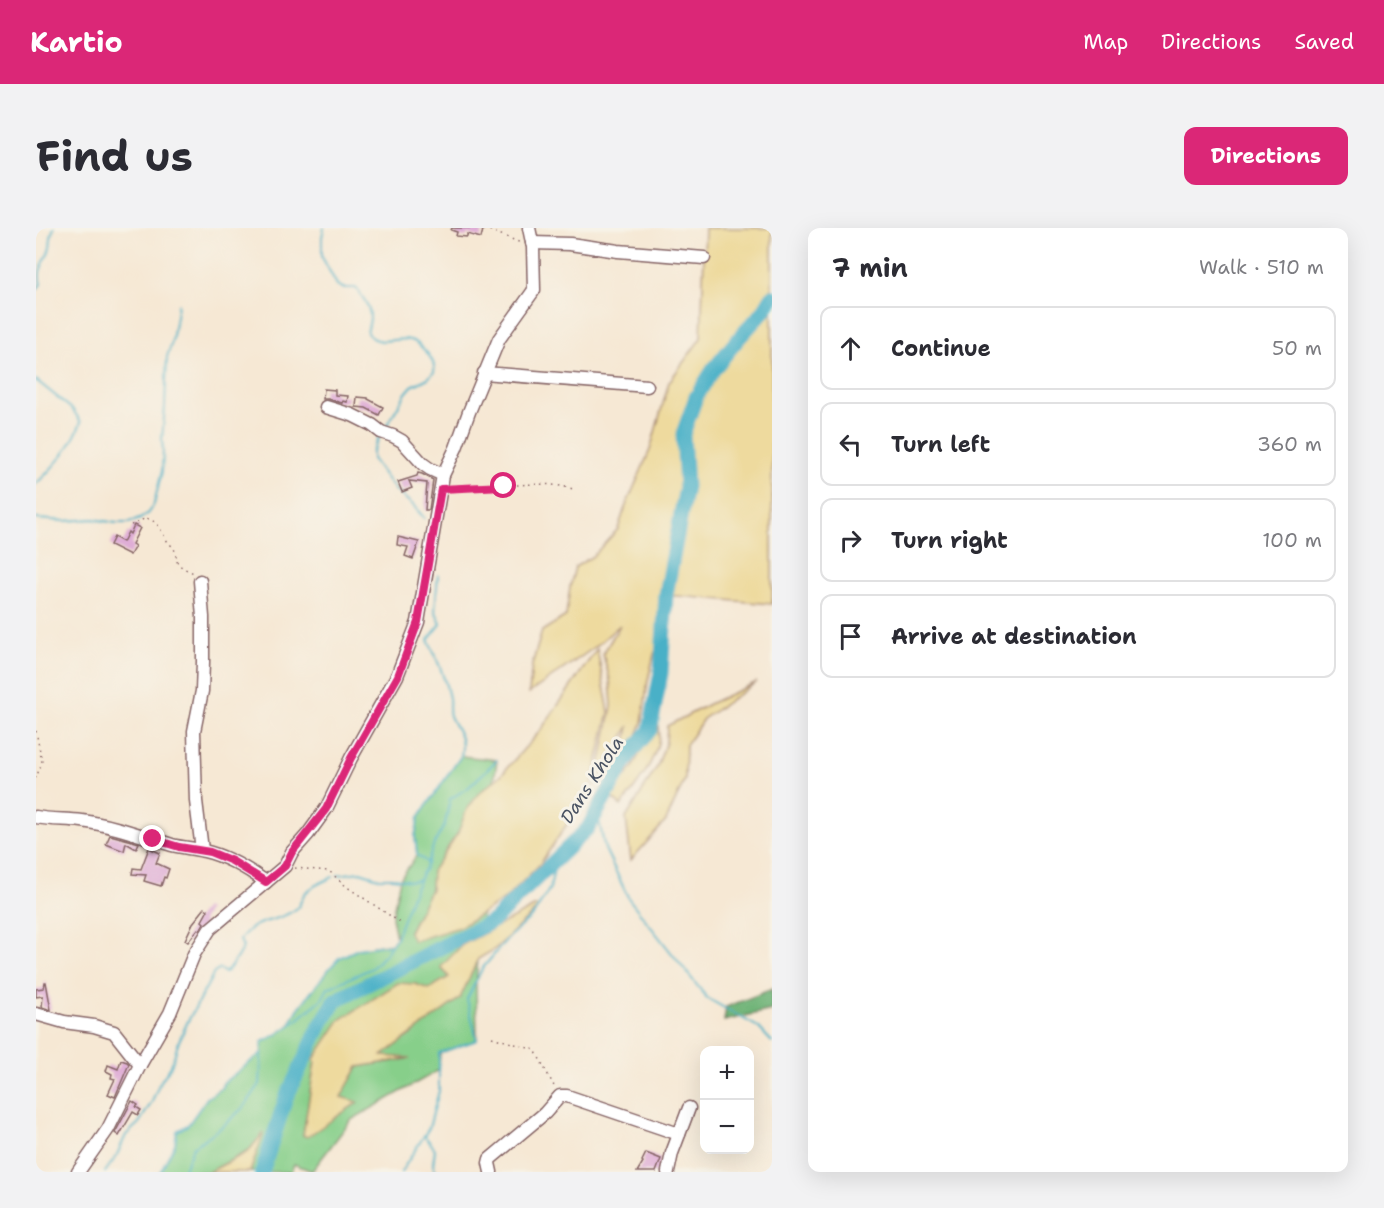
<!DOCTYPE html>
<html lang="en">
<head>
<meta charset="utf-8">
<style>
  body { margin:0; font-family:"Shantell Sans",sans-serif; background:#f2f2f3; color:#2b2b33 }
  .controls { position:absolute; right:18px; bottom:18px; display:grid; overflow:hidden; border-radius:12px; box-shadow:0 6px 24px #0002 }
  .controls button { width:54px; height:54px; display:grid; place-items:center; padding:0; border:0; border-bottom:2px solid #e1e1e2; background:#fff; color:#2b2b33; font:30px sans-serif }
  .stop { position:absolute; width:18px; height:18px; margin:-14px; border:4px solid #db2777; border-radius:50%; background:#fff }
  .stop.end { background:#db2777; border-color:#fff; box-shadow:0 2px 6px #0008 }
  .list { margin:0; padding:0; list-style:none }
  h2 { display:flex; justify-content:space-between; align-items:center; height:78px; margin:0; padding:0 24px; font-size:26px }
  h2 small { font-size:20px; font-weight:400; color:#7c7c81 }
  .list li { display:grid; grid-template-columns:39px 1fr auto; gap:18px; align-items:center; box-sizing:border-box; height:84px; margin:0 12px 12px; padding:0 12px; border:2px solid #e1e1e2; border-radius:12px }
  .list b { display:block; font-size:22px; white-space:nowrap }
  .list em { font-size:20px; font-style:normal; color:#7c7c81 }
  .icon { flex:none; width:33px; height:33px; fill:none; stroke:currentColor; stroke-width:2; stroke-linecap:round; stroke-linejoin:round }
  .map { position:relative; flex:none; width:736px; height:944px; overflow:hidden; border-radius:12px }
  header { display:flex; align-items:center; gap:36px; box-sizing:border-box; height:84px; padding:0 30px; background:#db2777; color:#fff }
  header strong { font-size:28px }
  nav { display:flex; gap:33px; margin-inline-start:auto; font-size:21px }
  .intro { display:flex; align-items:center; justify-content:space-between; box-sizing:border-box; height:144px; padding:0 36px }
  h1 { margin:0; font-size:42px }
  .button { padding:15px 27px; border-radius:12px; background:#db2777; color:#fff; font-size:21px; font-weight:700 }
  main { display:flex; gap:36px; padding:0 36px }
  aside { flex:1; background:#fff; border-radius:12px; box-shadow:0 6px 24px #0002 }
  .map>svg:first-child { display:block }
  .green { fill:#87cf8a; stroke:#68775a; stroke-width:1.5 }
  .forest { fill:#6db276; stroke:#5c6850; stroke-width:1.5 }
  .sand { fill:#eeda9e; stroke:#9c7c64; stroke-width:1.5 }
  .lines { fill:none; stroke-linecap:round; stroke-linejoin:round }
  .stream { stroke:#48b0c7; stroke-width:2 }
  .river { stroke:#48b0c7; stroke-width:15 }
  .building { fill:#dfadd6 }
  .minor-casing { stroke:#866566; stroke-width:15 }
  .path { stroke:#866566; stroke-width:1.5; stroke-dasharray:1.5 4.5; stroke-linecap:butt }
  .minor { stroke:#fff; stroke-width:12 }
  .route { stroke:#db2777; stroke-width:8 }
  .labels { text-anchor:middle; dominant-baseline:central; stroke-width:6; stroke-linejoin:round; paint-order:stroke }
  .water-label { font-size:18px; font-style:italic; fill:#495262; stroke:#f7f3e8 }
</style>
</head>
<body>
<header>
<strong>Kartio</strong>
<nav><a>Map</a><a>Directions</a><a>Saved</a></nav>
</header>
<div class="intro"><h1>Find us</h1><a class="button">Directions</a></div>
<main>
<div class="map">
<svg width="736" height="944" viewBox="0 0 736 944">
  <rect width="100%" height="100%" fill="#f7f3e8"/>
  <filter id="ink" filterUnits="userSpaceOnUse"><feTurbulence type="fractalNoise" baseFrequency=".0167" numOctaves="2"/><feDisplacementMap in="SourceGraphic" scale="12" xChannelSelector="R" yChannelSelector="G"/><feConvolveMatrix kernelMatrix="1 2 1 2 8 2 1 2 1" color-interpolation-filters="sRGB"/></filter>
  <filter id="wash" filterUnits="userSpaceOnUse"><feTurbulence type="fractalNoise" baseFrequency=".008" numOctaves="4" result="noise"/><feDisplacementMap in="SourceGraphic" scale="24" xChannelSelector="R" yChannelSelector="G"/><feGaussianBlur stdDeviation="1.35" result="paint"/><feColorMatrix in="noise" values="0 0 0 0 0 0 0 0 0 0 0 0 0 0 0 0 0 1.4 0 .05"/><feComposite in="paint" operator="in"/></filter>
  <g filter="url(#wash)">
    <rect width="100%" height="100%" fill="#f6e8d4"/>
    <path class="green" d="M425 528 461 532 458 553 443 565 430 583 422 605 396 643 395 661 373 703 424 699 446 685 444 708 426 717 405 740 414 749 393 761 379 756 279 834 267 907 322 875 304 869 322 839 371 831 345 828 424 770 442 731 440 753 441 812 404 825 403 842 315 892 276 943 258 936 255 944H214L227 906 212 923 173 944H124L139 916 141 903 152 897 171 870 185 860 187 855 226 825V814L240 807 253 798 262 781 293 741 303 730 322 721 356 715 360 710 356 689 364 651 381 627 379 608 383 589Z"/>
    <path class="forest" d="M736 761V782L688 793 690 779Z"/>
    <g class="sand">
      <path d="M669 0H736V376L630 367 624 379V401L623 414 618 427 612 452 606 495 596 519 590 514 593 498 560 557 576 478 574 452 567 426 584 397 559 419 493 465 496 437 506 403 530 388 534 359 539 339 557 328 582 301 589 280 614 222 633 154 665 110Z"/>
      <path d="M561 421 573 484 555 561 504 636 469 671 424 699 377 713 373 704 395 661 396 643 422 605 430 583 443 565 463 549 504 503Z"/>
      <path d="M721 454 667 491 650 517 649 551 630 593 595 632 590 590 621 539 630 514 631 498 675 475Z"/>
      <path d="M621 491C622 499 624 508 622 515 616 539 599 559 585 578L576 570 585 554 596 540Z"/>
      <path d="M500 678 502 680 459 721 442 731 424 770 346 828 374 830 322 839 305 869 322 874 271 909 267 907 279 834 278 831 304 792 362 755 379 756 393 761 413 749 405 739 426 717Z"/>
      <path d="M228 904 214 944H173L212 924Z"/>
    </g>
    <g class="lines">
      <g class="stream">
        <path d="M288 0 286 9V29L301 57 307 60H320C326 68 334 78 334 89 334 94 332 100 331 105 345 122 365 104 381 115 385 118 389 123 392 126 396 132 399 136 398 144L392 150 376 158 370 165 349 200"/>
        <path d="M0 62 5 56C0 39 11 34 14 19 15 12 14 7 18 0"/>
        <path d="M0 152 37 182 45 194C37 218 18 239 0 256"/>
        <path d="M344 207 336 224V231L360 263 377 277 388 290"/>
        <path d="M0 291 29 293 57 291 80 295H92L104 291 111 286 118 276 126 243 127 222 126 212 129 178 131 129 136 114 142 76"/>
        <path d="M561 584 569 621 593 671 671 770 722 799 736 814"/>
        <path d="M392 635 381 627 379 608 383 589 425 528C429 509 421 504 414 488 412 482 414 476 413 470 409 449 401 430 392 412L405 396 399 382 402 347"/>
        <path d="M302 647 324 644 343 650H358L375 653 383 652"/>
        <path d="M255 795 262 781 293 741 303 730 322 721 355 716"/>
        <path d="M388 907 399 921 397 936 399 944"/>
        <path d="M69 944 80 929 90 907 103 895 116 874 123 856 135 838 143 813 152 793 178 745 184 741 189 745 197 736 207 719 204 712C219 688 239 697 260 681 265 677 265 670 269 665 276 658 288 653 297 649"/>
        <path d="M124 944 139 916 141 903 152 897 171 870 186 860 187 855 226 825"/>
        <path d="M147 944 157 919 187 898 209 878 224 856 226 814 240 807 259 794 286 771 292 760 336 740 350 725 360 710 378 662 390 638 398 616 409 596 414 571 433 559 461 532"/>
        <path d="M365 944 393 900 403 863V825L441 812 431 771 446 741 471 711 498 686 514 660 520 631"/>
      </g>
      <path class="river" d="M226 944 250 870 284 798 300 772 457 693 552 600 593 527 614 502 625 445 630 367 650 259 647 206 660 169 677 142 702 111 727 84 736 69"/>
    </g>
    <g id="blocks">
      <g class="building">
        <path d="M416 0H439L447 2 445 10 431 6V9L420 8 421 4 415 2Z"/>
        <path d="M288 161 299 162V167L312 168 311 174 307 173 306 175 292 171H287Z"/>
        <path d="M321 169 332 170V171L347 179 343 187 330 180 320 179Z"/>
        <path d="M382 245 386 246 397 252 393 282H389L391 255 373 253 376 260 366 264 362 254 381 248Z"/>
        <path d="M98 297 104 300 96 316 99 318 94 327 74 317 78 309 87 314 92 304 94 306Z"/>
        <path d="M362 309 383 314 377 331 369 328 372 319 361 317Z"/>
        <path d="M74 607 89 611 103 615 100 621 90 615 88 623 70 616Z"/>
        <path d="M113 620 124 625 120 635 133 641 130 650 128 649 125 658 108 653 110 647 96 646 97 640 105 641Z"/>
        <path d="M169 680 172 682 166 693 168 695 164 702 162 701 152 714 149 712 157 695Z"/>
        <path d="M9 754H10L15 782 6 779 7 768 0 769V761L8 760Z"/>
        <path d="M85 832 91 834 93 836 79 869 72 866 79 851 75 850 76 846 70 843 72 837 82 841Z"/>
        <path d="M96 873 102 877 100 879 105 882 102 887 97 884 83 908 79 905Z"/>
        <path d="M610 925 625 931 620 944H601L607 934 606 933Z"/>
      </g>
    </g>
  </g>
  <g filter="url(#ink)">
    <use href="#blocks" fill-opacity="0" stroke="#866566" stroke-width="1.5"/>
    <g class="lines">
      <g class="minor-casing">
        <g id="minor">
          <path d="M496 15 534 16 582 23 668 30"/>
          <path d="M448 145 611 158"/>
          <path d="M290 179 316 187 336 197 345 204 357 208 366 213 387 236 394 241 407 247"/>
          <path d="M164 353 167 389V434L166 463 158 503 160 573 166 622"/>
          <path d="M0 589C15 592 31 591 46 593 77 597 106 608 136 617 147 620 158 620 168 623 190 628 212 641 230 654"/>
          <path d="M0 786 28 794 58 798 78 804 104 837"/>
          <path d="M42 944 72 901 104 837 134 785 158 726 174 701 249 638 256 624 272 606 290 581 315 530 361 448 382 394 407 247 420 220 433 184 463 111 498 62 497 19 493 0"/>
          <path d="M455 944 453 935 454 931 509 885 524 868H531L643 906"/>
          <path d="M632 944 636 925 653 880"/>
        </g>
      </g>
      <g class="path">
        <path d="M448 0 485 15"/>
        <path d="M415 260C433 259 451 259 468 258 493 256 517 254 540 262"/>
        <path d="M95 297 103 294 109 290C124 293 124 303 132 314 133 316 137 318 138 321 141 325 139 331 142 335 145 340 153 343 158 345"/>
        <path d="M0 503 6 534 0 550"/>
        <path d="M259 640 293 643 311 659 365 695"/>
        <path d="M456 809 499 822 519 860"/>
      </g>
      <use href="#minor" class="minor"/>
    </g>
  </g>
  <g class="lines" filter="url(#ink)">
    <path class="route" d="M117 611 143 619 174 624 196 633 230 654 249 638 256 624 290 581 315 530 362 448 382 394 405 261 468 258"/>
  </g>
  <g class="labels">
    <g class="water-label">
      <text transform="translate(556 552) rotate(-57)">Dans Khola</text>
    </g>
  </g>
</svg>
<div class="controls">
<button>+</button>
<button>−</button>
</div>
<div class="stop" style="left:468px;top:258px"></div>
<div class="stop end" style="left:117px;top:611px"></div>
</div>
<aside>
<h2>7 min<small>Walk · 510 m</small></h2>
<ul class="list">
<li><svg class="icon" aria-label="ahead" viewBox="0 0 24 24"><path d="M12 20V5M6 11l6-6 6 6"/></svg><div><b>Continue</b></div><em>50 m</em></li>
<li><svg class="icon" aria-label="left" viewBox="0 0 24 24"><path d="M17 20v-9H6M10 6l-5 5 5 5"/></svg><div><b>Turn left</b></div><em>360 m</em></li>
<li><svg class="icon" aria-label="right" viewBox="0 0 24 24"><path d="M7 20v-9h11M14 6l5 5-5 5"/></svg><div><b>Turn right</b></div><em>100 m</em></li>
<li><svg class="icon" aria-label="arrive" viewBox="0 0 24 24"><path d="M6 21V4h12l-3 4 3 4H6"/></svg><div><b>Arrive at destination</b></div></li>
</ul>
</aside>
</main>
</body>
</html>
